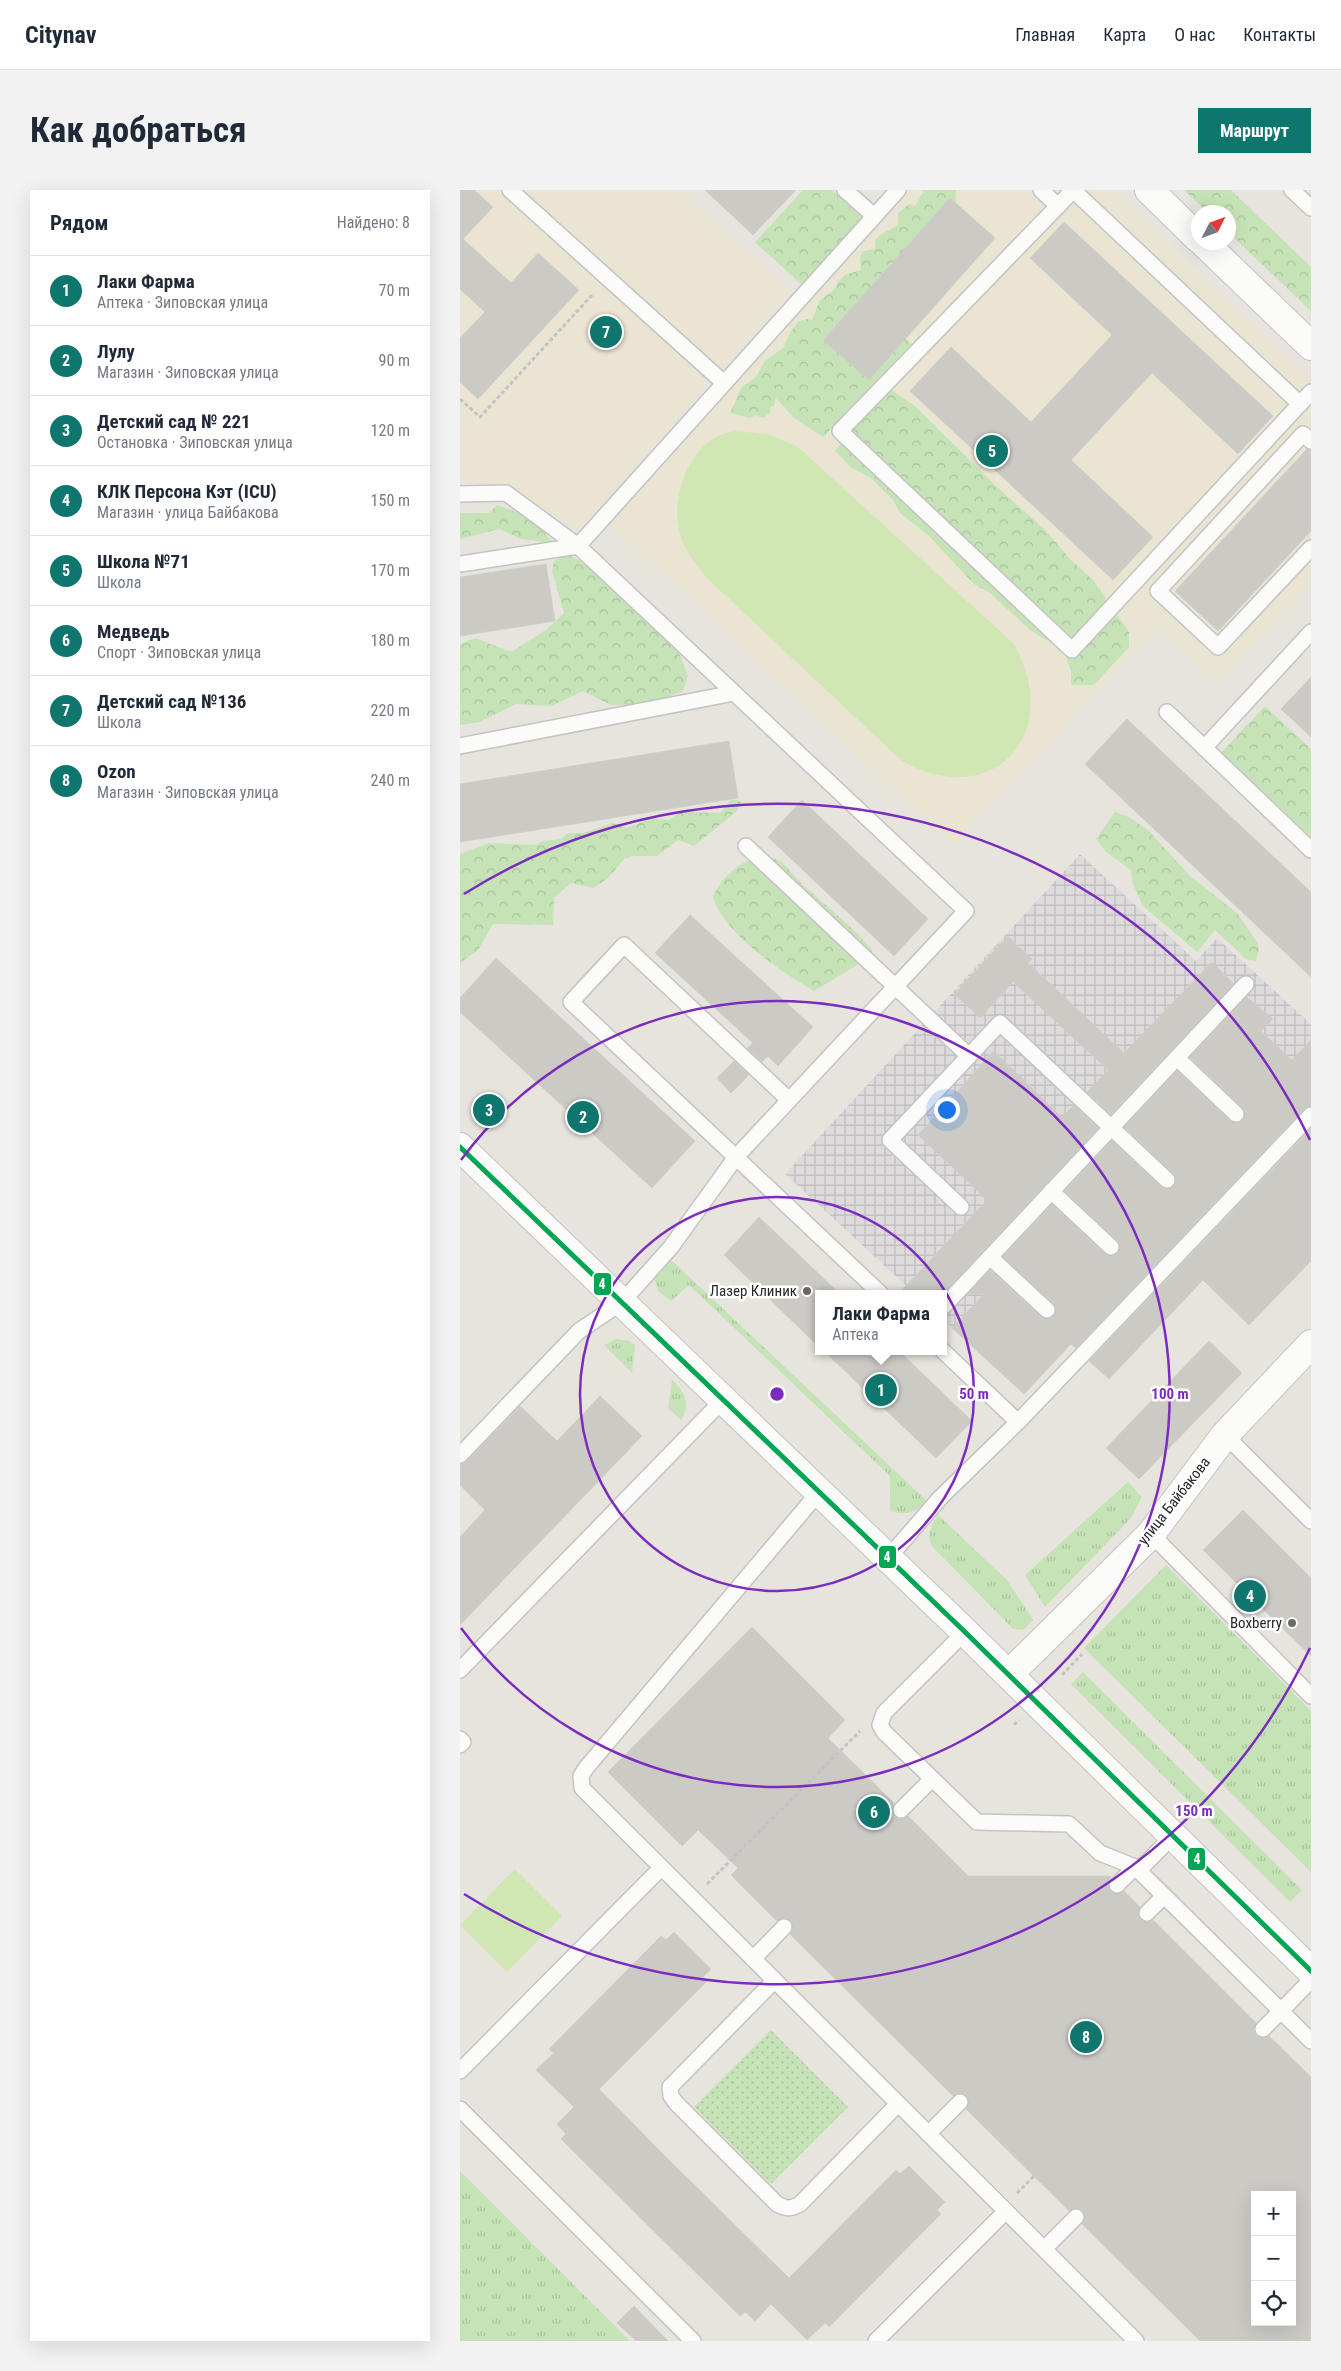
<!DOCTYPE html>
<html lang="ru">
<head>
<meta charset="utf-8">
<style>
  body { margin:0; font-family:"Roboto Condensed",sans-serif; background:#f2f2f3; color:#1f2937 }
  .controls { position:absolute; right:15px; bottom:15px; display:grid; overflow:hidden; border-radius:0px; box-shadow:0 5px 20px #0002 }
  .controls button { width:45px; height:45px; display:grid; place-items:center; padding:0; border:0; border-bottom:1px solid #e0e1e3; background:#fff; color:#1f2937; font:25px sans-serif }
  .compass { position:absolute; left:731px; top:15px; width:45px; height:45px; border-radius:50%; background:#fff; box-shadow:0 5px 20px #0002; rotate:48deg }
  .you { position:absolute; left:486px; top:919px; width:18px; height:18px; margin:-12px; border:4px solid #fff; border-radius:50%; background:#1a73e8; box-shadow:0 0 0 8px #1a73e833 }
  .badge { display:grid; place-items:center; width:32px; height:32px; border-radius:50%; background:#0f766e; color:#fff; font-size:16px; font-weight:700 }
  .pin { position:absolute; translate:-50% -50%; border:2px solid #fff; box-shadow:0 1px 5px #0006 }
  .popup { position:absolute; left:355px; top:1100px; width:132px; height:65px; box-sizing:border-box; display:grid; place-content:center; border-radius:0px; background:#fff; filter:drop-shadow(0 1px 4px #0005); font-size:16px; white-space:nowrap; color:#747a83 }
  .popup b { font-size:19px; color:#1f2937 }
  .popup::after { content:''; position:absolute; left:50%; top:100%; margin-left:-10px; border:10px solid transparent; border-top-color:#fff }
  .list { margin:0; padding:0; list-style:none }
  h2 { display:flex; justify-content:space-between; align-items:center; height:65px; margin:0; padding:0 20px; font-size:21px }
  h2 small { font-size:16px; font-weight:400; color:#747a83 }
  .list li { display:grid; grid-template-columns:32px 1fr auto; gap:15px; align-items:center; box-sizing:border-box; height:70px; padding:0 20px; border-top:1px solid #e0e1e3 }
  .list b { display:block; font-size:19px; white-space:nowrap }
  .list p { margin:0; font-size:16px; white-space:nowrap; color:#747a83 }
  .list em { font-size:16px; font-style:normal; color:#747a83 }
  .icon { flex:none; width:28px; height:28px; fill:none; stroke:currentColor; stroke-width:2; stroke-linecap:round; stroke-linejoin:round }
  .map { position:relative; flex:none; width:851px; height:2151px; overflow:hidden; border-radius:0px }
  header { display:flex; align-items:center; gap:30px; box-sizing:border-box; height:70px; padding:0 25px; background:#fff; border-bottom:1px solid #e0e1e3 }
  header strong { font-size:24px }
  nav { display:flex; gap:28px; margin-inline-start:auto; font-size:18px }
  .intro { display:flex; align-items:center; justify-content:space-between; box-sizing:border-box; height:120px; padding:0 30px }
  h1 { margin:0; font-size:35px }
  .button { padding:12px 22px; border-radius:0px; background:#0f766e; color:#fff; font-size:18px; font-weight:700 }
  main { display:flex; gap:30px; padding:0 30px }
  aside { flex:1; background:#fff; border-radius:0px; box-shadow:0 5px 20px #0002 }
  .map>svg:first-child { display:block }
  .industrial { fill:url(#industrial-grid) }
  .education { fill:#eae4d2 }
  .grass { fill:url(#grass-tufts) }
  .forest { fill:url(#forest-crowns) }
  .park { fill:url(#park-dots) }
  .pitch { fill:#d0e7b4 }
  .building { fill:#cccac5; stroke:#d2cfca; fill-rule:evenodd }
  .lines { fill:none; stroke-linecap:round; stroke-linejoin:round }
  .lane-casing { stroke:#c4c3c4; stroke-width:18 }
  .street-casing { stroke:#c4c3c4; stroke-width:30 }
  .secondary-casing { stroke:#c4c3c4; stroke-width:30 }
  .path { stroke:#c4c3c3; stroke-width:3; stroke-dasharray:4 2.5; stroke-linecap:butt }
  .lane { stroke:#fbfbfa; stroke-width:15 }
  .street { stroke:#fbfbfa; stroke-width:28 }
  .secondary { stroke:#fbfbfa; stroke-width:28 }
  .bus-1-casing { stroke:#fff; stroke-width:9 }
  .bus-1 { stroke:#00a651; stroke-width:5 }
  .ring { fill:none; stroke:#7b2cbf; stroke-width:2.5 }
  .poi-dot { fill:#6b6a68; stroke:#fff; stroke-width:2 }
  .labels { text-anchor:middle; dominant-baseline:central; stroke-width:5; stroke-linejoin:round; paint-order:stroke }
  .poi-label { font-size:15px; fill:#282828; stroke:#fff; text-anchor:end }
  .street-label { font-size:15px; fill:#282828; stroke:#fff }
  .centre { fill:#7b2cbf; stroke:#fff; stroke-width:2.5 }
  .ring-label { font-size:15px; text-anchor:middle; font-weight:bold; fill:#7b2cbf; stroke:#fff; stroke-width:5; stroke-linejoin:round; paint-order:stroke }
  .line-badge { stroke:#fff; stroke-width:2 }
  .badge-label { font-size:14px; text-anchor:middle; font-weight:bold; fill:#fff }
</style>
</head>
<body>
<header>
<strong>Citynav</strong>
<nav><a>Главная</a><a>Карта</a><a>О нас</a><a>Контакты</a></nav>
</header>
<div class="intro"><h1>Как добраться</h1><a class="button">Маршрут</a></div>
<main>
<aside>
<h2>Рядом<small>Найдено: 8</small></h2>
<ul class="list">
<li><span class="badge">1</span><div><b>Лаки Фарма</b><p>Аптека · Зиповская улица</p></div><em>70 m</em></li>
<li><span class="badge">2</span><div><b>Лулу</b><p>Магазин · Зиповская улица</p></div><em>90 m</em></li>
<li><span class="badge">3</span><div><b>Детский сад № 221</b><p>Остановка · Зиповская улица</p></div><em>120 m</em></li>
<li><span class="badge">4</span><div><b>КЛК Персона Кэт (ICU)</b><p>Магазин · улица Байбакова</p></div><em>150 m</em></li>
<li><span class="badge">5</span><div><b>Школа №71</b><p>Школа</p></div><em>170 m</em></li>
<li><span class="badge">6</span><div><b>Медведь</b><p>Спорт · Зиповская улица</p></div><em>180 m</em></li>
<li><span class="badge">7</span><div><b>Детский сад №136</b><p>Школа</p></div><em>220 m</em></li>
<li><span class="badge">8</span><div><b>Ozon</b><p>Магазин · Зиповская улица</p></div><em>240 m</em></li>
</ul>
</aside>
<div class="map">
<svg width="851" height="2151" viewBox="0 0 851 2151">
  <defs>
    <pattern id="industrial-grid" width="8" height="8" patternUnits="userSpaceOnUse" patternTransform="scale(1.25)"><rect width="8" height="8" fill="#dedbdd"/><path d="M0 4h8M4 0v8" fill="none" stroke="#bebcbe"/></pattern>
    <pattern id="grass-tufts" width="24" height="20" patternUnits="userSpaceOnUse" patternTransform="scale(1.25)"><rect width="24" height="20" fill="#c5e3b6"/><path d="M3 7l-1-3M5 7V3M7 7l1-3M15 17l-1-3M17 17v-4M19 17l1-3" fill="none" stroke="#a9c39c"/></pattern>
    <pattern id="forest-crowns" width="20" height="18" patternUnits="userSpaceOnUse" patternTransform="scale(1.25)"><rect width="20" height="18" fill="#c5e3b6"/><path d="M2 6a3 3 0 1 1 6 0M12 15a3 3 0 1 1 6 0" fill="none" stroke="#a9c39c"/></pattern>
    <pattern id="park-dots" width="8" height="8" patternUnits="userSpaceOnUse" patternTransform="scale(1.25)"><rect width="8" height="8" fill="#c5e3b6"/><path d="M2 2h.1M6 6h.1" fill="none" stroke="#a9c39c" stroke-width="1.8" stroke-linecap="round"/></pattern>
  </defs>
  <rect width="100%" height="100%" fill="#e7e4de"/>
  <path class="industrial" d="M620 664 736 771 757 748 851 834V896L564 1204 484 1130V1104H455L325 984Z"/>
  <g class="education">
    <path d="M0 0H218L330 100 118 341 46 294 0 291Z"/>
    <path d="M449 0H651L851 190V393L758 493 697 437 494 655 149 333 415 36 421 42 440 21 435 15Z"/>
  </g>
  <g class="grass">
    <path d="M207 1066 467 1311C456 1323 446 1326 430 1321V1286L229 1095 211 1111 198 1101 194 1088Z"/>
    <path d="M156 1149 169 1151 175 1155 172 1183 144 1155Z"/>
    <path d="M212 1190C225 1202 231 1214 221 1230L208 1218Z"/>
    <path d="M668 1292 682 1307 671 1328 585 1417 565 1385Z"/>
    <path d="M478 1325 547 1390 573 1430 563 1440 553 1439 471 1355C467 1343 471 1335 478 1325Z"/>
    <path d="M706 1375 851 1521V1682L624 1458Z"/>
    <path d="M623 1482 842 1700 830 1712 611 1494Z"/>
    <path d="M0 1981 170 2151H0Z"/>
  </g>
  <g class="forest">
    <path d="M343 0H372L402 28 342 95 295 52Z"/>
    <path d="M464 0H496L495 20 405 113 451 154 363 247 334 228 317 209H315L314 216 310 217V223L303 228 296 225 290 228 270 223 282 197 296 187 305 171 323 158 330 143 338 132 347 129 352 130 360 110 373 101 379 91 385 85 401 80 400 67 403 61 415 59V50L420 45 438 35V23L450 13 452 16 456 15Z"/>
    <path d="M724 0H771L851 77V121L769 43 768 22H747Z"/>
    <path d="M430 199 455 216 537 297 585 340 610 369 633 390 669 442V457L634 495H611V481L604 461 570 440 530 403 514 394 468 345 440 323 433 310 411 288 392 278 375 261Z"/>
    <path d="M37 315 72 328 93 353 61 349 40 339 0 349V323H29Z"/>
    <path d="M107 364 126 374 218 460 228 486 223 501 185 515H151L123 501 91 516 56 514 19 532 0 535V454L15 448 51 462 86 440 104 423 92 381 94 371Z"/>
    <path d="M805 516 851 559V647L761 563Z"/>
    <path d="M272 609 282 612 277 621 234 656 218 650 197 666H174L165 668 148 688 133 698 111 693 94 708 93 735 33 734 18 760 0 773V664L29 653 76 655 83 651 101 649 108 643H123L153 633 167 638 192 628 208 630 222 622 260 623Z"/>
    <path d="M655 622 669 627 688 640 730 686 777 723 797 752 799 759 796 771 786 769 755 740 737 762 683 716 673 694 671 680 646 662 636 649Z"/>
    <path d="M304 664 322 672 340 692 397 743 413 761 399 774 354 801C322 782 262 743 253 706 265 683 279 673 304 664Z"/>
  </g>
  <path class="park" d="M311 1840 388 1917 311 1994 234 1917Z"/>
  <g class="pitch">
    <path d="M275 241 308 244 338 257 553 453C605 541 534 623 442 571L248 389C238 377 226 363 221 347 209 314 226 260 260 245 265 243 271 242 275 241Z"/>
    <path d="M55 1679 102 1726 47 1782 0 1735Z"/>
  </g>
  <g class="building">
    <path d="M0 0H14L33 17 3 49 51 93 78 63 119 100 18 209 0 192V148L25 122 0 99Z"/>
    <path d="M245 0H336L293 45Z"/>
    <path d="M490 8 535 48 409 190 363 150Z"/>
    <path d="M604 32 813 226 778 264 692 183 611 270 693 347 653 390 450 201 491 157 571 232 652 145 570 68Z"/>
    <path d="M847 259 851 260V341L758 441 715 401Z"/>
    <path d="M86 374 95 431 0 446V387Z"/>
    <path d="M851 487V547L821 519Z"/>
    <path d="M667 529 851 702V787L625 574Z"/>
    <path d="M269 551 278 608 0 652V594Z"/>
    <path d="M342 610 468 729 434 766 308 647Z"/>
    <path d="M230 725 353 837 318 876 308 866 302 872 287 858 293 853 195 763Z"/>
    <path d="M548 746 572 769 568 773 664 863 752 772 774 794 651 924 627 902 648 880 553 792 520 828 494 804Z"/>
    <path d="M36 768 235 951 192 998 0 822V808Z"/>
    <path d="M787 807 813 829 801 841 832 870 851 850V916L844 919 616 1158 611 1154 564 1204 492 1138 524 1104H508L530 1080 581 1127 585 1129 593 1127 596 1122 593 1113 543 1067 592 1015 645 1064 649 1066 657 1064 660 1059 657 1050 605 1001 652 951 701 997 705 999 713 997 716 992 714 984 665 937 717 881 770 931 778 933 783 930 785 922 782 917 730 867Z"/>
    <path d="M534 861 602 927 614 915 638 938 483 1104H438L527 1010 458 945Z"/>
    <path d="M274 871 289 885 271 903 257 888Z"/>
    <path d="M851 939V1071L789 1135 743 1090 649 1189 629 1171Z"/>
    <path d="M299 1027 380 1104H358V1156L264 1065Z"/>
    <path d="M749 1151 782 1183 679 1289 646 1258Z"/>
    <path d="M364 1161H439L512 1231 476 1268Z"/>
    <path d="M140 1206 182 1246 0 1435V1347L25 1320 0 1295V1274L7 1271 60 1216 97 1251Z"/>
    <path d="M783 1320 851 1388V1466L743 1360Z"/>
    <path d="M292 1437 385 1530 368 1548 434 1613 432 1618 434 1626 439 1629 448 1626 508 1686H649L651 1688 648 1697 651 1702 659 1704 664 1701 680 1717 678 1725 681 1730 689 1732 693 1730 796 1833 794 1841 797 1846 805 1848 809 1846 851 1887V2151H740L622 2034 625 2025 622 2020 614 2018 609 2021 506 1919 509 1910 506 1905 498 1903 493 1906 330 1744 333 1739 331 1731 326 1728 317 1731 271 1685 278 1678 238 1640 222 1656 148 1582ZM795 2005H832V2132H795Z"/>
    <path d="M214 1742 251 1779 243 1787 247 1791 139 1899 206 1967 329 2088 436 1980 440 1984 449 1976 485 2012 477 2020 481 2024 369 2137 365 2133 347 2150 311 2114 295 2131 285 2122 280 2126 214 2061 101 1949 106 1944 97 1934 114 1917 76 1880 94 1863 89 1859 201 1746 206 1750Z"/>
    <path d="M174 2116 208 2151H176L157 2133Z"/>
  </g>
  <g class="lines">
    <g class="lane-casing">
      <g id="lane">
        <path d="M50 0 264 193"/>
        <path d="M385 0 414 26"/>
        <path d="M581 0 598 16 380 241 612 460 851 202"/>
        <path d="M832 0 851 18"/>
        <path d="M598 16 613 0 840 214"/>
        <path d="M851 251 843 244 698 401 758 457 851 358"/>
        <path d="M0 304 46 303 118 356 506 721 276 967 211 1057 162 1112 119 1141 0 1265"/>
        <path d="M0 374 118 356 438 0"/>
        <path d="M707 522 851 660"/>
        <path d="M0 556 274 503"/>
        <path d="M744 558 851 442"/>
        <path d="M286 656 509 866 430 950 501 1017"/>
        <path d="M509 866 540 833 707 990"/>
        <path d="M717 868 776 924"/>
        <path d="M329 910 164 755 111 812 421 1104"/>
        <path d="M591 1001 651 1057"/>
        <path d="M530 1067 587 1120"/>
        <path d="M484 1116 786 794"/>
        <path d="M483 1161 558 1232"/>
        <path d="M765 1245 851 1331"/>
        <path d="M359 1302 126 1578 121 1586 122 1598 676 2151"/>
        <path d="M691 1344 851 1506"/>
        <path d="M429 1367 480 1308 558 1232 851 925"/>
        <path d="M505 1442 424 1523 420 1535 424 1542 517 1632 609 1634 640 1663 675 1677 821 1821 851 1790"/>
        <path d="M0 1480 263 1210"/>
        <path d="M0 1549 3 1552 0 1555"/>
        <path d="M441 1620 472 1589"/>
        <path d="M679 1680 713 1646"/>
        <path d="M657 1695 675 1677"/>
        <path d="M687 1723 704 1706"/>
        <path d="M293 1769 324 1737"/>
        <path d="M314 1791 210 1897 211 1906 216 1913 317 2014C326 2019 331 2019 340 2014L438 1914"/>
        <path d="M803 1839 821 1821 851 1851"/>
        <path d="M0 1881 201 1678"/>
        <path d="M0 1919 233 2151"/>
        <path d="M468 1944 500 1912"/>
        <path d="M584 2059 616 2027"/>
        <path d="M416 2151 546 2021"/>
      </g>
    </g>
    <g class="street-casing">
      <g id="street">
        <path d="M689 0 738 48"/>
        <path d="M743 52 851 156"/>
        <path d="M549 1484 691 1344 765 1245 851 1154"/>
      </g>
    </g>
    <g class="secondary-casing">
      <path id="secondary" d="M0 957 505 1442 851 1781"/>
    </g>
    <g class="path">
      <path d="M0 209 20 227 133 104"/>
      <path d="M602 1485 622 1464"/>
      <path d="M554 1535 559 1530"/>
      <path d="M247 1694 400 1541"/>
      <path d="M557 2003 574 1986"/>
    </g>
    <use href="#lane" class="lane"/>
    <use href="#street" class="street"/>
    <use href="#secondary" class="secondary"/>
    <g class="bus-1-casing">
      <path id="bus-1" d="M0 957 505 1442 851 1781"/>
    </g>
    <use href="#bus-1" class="bus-1"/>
  </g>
  <g class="ring">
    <circle cx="317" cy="1204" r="197"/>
    <path d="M1 970A393 393 0 1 1 1 1438"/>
    <path d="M850 1458A590 590 0 0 1 4 1704M4 704A590 590 0 0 1 850 950"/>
  </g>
  <g class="poi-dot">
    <circle cx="347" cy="1101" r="5"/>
    <circle cx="832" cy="1433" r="5"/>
  </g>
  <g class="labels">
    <g class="poi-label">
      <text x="337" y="1101">Лазер Клиник</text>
      <text x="822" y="1433">Boxberry</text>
    </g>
    <g class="street-label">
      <text transform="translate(714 1311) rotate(-52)">улица Байбакова</text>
    </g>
  </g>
  <circle cx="317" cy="1204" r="8" class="centre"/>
  <g class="ring-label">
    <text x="514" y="1209">50 m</text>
    <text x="710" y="1209">100 m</text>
    <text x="734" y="1626">150 m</text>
  </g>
  <g class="line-badge">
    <rect x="133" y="1082" width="19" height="24" rx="5" fill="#00a651"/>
    <rect x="418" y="1355" width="19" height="24" rx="5" fill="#00a651"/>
    <rect x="727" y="1657" width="19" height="24" rx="5" fill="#00a651"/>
  </g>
  <g class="badge-label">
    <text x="142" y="1099">4</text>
    <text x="427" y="1372">4</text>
    <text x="737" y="1674">4</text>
  </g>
</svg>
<div class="controls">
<button>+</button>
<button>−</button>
<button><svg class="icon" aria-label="locate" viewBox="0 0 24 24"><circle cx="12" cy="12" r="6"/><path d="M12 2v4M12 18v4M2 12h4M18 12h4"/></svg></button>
</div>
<svg class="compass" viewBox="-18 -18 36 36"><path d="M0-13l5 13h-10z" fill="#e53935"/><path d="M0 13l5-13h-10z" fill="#747a83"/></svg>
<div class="you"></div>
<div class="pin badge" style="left:421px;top:1200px">1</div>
<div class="popup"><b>Лаки Фарма</b>Аптека</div>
<div class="pin badge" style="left:123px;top:927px">2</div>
<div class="pin badge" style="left:29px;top:920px">3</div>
<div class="pin badge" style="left:790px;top:1406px">4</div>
<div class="pin badge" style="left:532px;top:261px">5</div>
<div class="pin badge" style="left:414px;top:1622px">6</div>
<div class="pin badge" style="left:146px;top:142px">7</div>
<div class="pin badge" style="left:626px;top:1847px">8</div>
</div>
</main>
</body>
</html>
